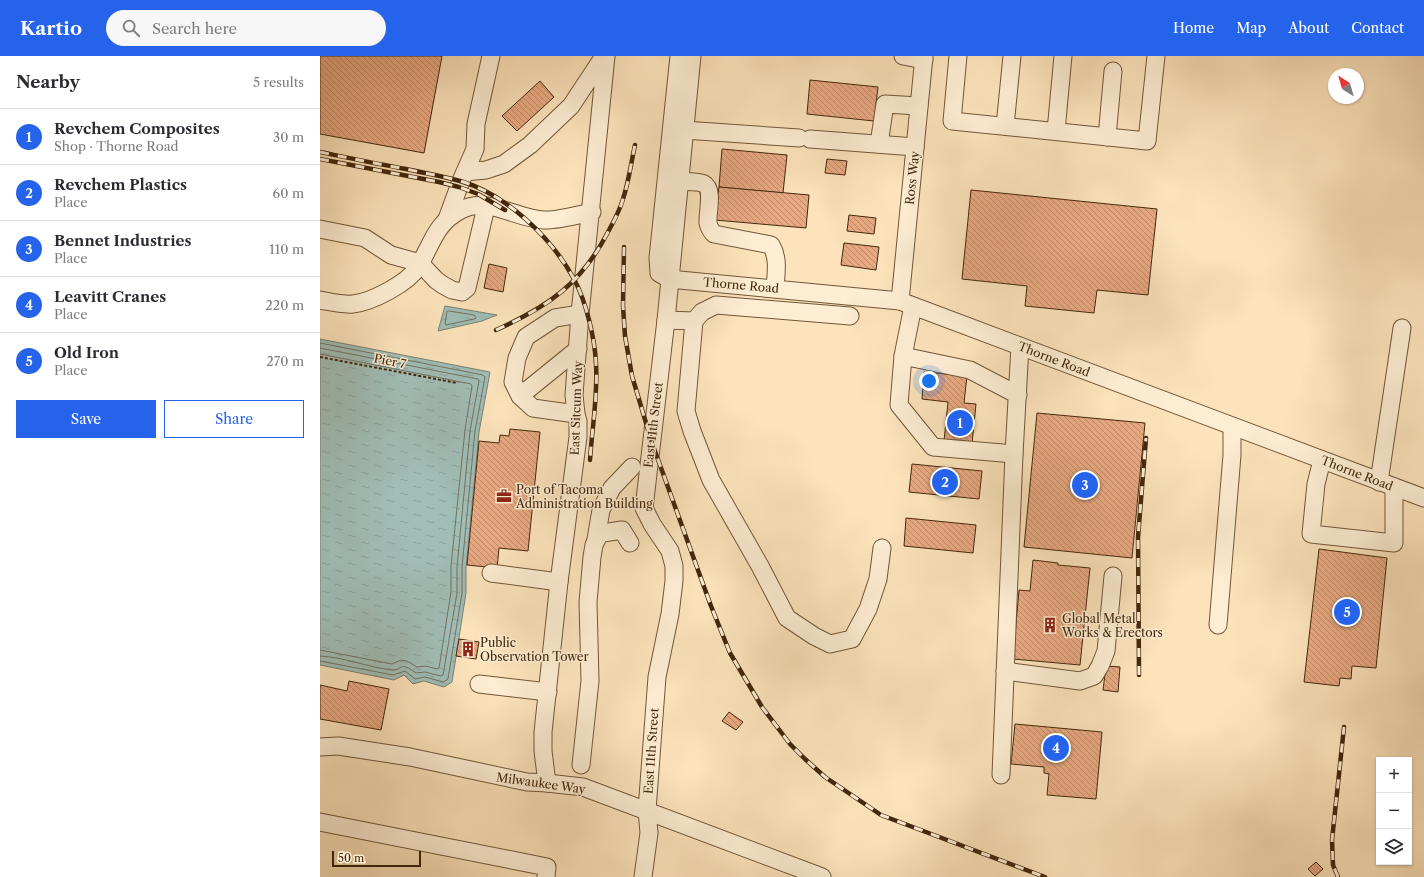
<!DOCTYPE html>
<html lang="en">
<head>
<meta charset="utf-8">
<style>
  body { margin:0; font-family:"Libre Caslon Text",serif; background:#f7f7f7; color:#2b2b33 }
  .controls { position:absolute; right:12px; bottom:12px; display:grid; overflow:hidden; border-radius:0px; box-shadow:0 1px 3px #0004 }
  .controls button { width:36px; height:36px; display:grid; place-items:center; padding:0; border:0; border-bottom:1px solid #e1e1e2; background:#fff; color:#2b2b33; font:20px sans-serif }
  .compass { position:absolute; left:1008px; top:12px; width:36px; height:36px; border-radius:50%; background:#fff; box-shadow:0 1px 3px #0004; rotate:323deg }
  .scale { position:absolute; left:12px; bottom:10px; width:89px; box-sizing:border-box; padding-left:4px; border:2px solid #43270b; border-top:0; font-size:11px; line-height:14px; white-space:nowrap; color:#43270b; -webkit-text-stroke:3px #fdedd3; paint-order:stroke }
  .you { position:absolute; left:609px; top:325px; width:14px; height:14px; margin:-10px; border:3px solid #fff; border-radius:50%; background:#1a73e8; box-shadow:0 0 0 6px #1a73e833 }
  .badge { display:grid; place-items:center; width:26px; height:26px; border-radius:50%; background:#2563eb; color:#fff; font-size:13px; font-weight:700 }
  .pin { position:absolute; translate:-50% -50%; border:2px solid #fff; box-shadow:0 1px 4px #0006 }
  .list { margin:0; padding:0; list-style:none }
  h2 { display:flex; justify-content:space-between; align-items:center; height:52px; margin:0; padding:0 16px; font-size:17px }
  h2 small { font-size:13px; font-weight:400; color:#7c7c81 }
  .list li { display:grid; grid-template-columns:26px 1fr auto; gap:12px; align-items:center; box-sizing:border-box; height:56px; padding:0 16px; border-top:1px solid #e1e1e2 }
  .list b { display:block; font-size:15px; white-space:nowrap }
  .list p { margin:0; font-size:13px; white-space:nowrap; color:#7c7c81 }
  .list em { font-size:13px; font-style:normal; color:#7c7c81 }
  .actions { display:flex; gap:8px; padding:12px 16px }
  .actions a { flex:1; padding:9px 0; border:1px solid #2563eb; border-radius:0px; text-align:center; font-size:14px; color:#2563eb }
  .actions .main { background:#2563eb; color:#fff }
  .icon { flex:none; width:22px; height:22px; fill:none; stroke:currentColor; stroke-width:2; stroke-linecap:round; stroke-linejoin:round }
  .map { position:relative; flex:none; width:1104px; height:821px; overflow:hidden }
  header { display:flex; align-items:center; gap:24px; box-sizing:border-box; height:56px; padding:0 20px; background:#2563eb; color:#fff }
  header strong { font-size:19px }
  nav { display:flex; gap:22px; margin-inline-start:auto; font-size:14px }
  .search { width:280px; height:36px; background:#f7f7f7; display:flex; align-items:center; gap:10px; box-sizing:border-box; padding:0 14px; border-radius:22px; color:#7c7c81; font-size:15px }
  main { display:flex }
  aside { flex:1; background:#fff }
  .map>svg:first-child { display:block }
  .water { fill:url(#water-ripples); stroke:#7b8172 }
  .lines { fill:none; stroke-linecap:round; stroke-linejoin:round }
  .shore { stroke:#727260; stroke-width:1 }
  .building { fill:url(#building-back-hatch); stroke:#43270b }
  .minor-casing { stroke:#715637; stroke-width:19 }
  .path { stroke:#43270b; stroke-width:2; stroke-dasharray:3 2; stroke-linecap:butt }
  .minor { stroke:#fdedd3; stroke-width:17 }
  .rail-casing { stroke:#43270b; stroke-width:4.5 }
  .rail { stroke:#fdedd3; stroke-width:3; stroke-dasharray:9; stroke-linecap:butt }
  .labels { text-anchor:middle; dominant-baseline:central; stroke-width:3; stroke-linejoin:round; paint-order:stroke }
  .street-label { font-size:12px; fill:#43270b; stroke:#fdedd3 }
  .poi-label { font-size:12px; fill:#43270b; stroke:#fdedd3; text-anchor:start }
</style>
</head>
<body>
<header>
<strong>Kartio</strong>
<div class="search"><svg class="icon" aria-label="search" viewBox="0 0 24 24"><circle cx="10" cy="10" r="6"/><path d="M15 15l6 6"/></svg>Search here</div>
<nav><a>Home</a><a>Map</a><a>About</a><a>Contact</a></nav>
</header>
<main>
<aside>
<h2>Nearby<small>5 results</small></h2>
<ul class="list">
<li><span class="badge">1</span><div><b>Revchem Composites</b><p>Shop · Thorne Road</p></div><em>30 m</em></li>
<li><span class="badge">2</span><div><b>Revchem Plastics</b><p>Place</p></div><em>60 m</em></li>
<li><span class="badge">3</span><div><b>Bennet Industries</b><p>Place</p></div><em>110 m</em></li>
<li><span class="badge">4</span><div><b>Leavitt Cranes</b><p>Place</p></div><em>220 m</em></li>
<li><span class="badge">5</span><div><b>Old Iron</b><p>Place</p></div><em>270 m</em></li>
</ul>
<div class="actions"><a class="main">Save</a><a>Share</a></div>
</aside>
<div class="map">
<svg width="1104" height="821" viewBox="0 0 1104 821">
  <defs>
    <pattern id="water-ripples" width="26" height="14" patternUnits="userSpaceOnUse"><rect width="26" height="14" fill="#a0bdb6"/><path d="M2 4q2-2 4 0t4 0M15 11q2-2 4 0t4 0" fill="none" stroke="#8ba29b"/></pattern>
    <pattern id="building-back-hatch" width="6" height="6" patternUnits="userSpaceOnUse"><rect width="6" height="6" fill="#e8a982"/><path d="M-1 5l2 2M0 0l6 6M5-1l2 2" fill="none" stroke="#be8a69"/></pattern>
  </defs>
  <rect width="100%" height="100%" fill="#fce3bb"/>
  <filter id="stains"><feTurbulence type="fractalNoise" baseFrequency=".005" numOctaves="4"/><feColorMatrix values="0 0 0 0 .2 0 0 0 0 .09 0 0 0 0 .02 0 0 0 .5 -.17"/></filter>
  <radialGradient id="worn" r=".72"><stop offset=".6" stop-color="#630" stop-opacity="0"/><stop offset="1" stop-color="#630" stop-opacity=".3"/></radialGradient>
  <g class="water">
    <path d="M125 250 177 259 162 265 118 275Z"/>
    <path d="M0 283 170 316 159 376 146 512V537L132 626 124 631 104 625 93 628 84 619 74 624 0 609Z"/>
  </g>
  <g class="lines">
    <g class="shore">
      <path d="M129 255 154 259 156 262 154 263 126 269 125 267 127 256Z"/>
      <path d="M0 287 163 319 165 321 155 375 142 511V537L128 623 123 626 105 621 95 623 85 615 73 619 0 605"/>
      <path d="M0 292 158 323 159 325 150 375 137 511V537L123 619 121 620 105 616 96 617C78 604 84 615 71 614 48 611 23 601 0 600"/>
      <path d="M0 298 151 328 152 330 145 374 131 510V536L119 612 117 613 106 610 97 611 87 605 81 604 72 608 0 594"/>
    </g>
  </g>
  <g class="building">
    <path d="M0 0H122L104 97 0 78Z"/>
    <path d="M490 24 558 31 554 65 487 58Z"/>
    <path d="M220 25 234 41 197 75 182 60Z"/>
    <path d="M402 93 467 99 463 137 399 131Z"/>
    <path d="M507 103 527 105 525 119 505 117Z"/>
    <path d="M399 131 489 139 486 172 395 164Z"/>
    <path d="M651 134 837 153 828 239 777 234 774 257 705 250 707 230 642 223Z"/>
    <path d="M529 159 556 162 554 178 527 175Z"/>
    <path d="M524 187 559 191 556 214 521 209Z"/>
    <path d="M169 208 187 212 183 236 164 232Z"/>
    <path d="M604 316 647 320 644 347 656 348 652 388 624 385 628 346 602 343Z"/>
    <path d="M717 357 825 367 812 502 704 491Z"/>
    <path d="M190 373 220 376 208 495 179 492 177 512 147 509 159 385 179 387 180 379 189 380Z"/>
    <path d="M592 408 662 415 659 443 589 436Z"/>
    <path d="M586 462 656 469 653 497 584 490Z"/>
    <path d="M999 493 1067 502 1056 612 1032 610 1031 623 1020 622 1019 630 984 626Z"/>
    <path d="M713 504 738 507V509L770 512 760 609 693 603 699 534 710 535Z"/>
    <path d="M139 583 159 586 156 603 136 600Z"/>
    <path d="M786 610 800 611 798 636 783 634Z"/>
    <path d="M29 625 69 633 61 674 0 663V629L27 635Z"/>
    <path d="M409 656 423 666 416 674 402 665Z"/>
    <path d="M695 668 782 676 776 743 727 739 729 718 724 717V711L691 708Z"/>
    <path d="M996 806 1003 813 995 820 988 813Z"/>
  </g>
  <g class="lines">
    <g class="minor-casing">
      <g id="minor">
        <path d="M359 0 338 202 339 217 349 223 580 245 1104 442"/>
        <path d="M583 0 604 4"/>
        <path d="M638 0 632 65 827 85 836 0"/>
        <path d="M685 70 692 0"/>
        <path d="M364 74 479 82"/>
        <path d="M736 75 743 0"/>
        <path d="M787 81 793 15"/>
        <path d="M490 83 595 91"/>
        <path d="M559 88 565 48 599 50"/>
        <path d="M145 116 166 114 184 108 210 89 251 50 284 0"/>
        <path d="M359 125C365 126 379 125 384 128 394 133 387 158 388 167 389 172 391 175 394 178L451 189C459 202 456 217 455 232"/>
        <path d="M127 163 141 125 155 93 156 68 171 0"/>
        <path d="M0 173 45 182 71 199 100 207 116 224 123 229 132 234 142 236 147 232 166 151"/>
        <path d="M0 244C11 246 22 249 33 248 52 246 88 227 98 211 112 189 115 167 141 154 167 140 197 163 224 164 236 165 258 159 272 156"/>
        <path d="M580 245 604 0"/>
        <path d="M346 264 374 265 366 355 372 375 391 424 440 510 467 562 494 580 510 588 532 583 548 553 558 523 562 492"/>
        <path d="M374 265 382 256 396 249 530 260"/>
        <path d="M583 300 593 250"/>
        <path d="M200 340 258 293"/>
        <path d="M256 358 213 352 200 340 193 326 197 302 206 281 235 262 260 258"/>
        <path d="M694 398 613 391 579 349 583 300 650 314 698 339"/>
        <path d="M1002 404 996 428 991 478 1074 487V431"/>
        <path d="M1059 426 1082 272"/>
        <path d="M276 483 281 454 292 432 312 411"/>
        <path d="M171 517 239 526"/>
        <path d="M898 569 912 399V370"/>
        <path d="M685 615 760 625 774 620 780 610 786 595 793 520"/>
        <path d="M159 628 228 636"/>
        <path d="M0 691 18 690 90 701 207 726 227 727 263 731 502 821"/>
        <path d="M261 709 270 625 268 546 272 501 274 489 279 479 283 477 302 474 310 487"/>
        <path d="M681 719 694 398 700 290"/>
        <path d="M227 727 223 695V676L239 526 258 381V365L256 358 254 339 260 258 286 0"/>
        <path d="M0 766 227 811 226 821"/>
        <path d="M323 821 329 777 327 754 337 621 350 558 354 525V510L350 495 332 468 324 452 346 264 372 0"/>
      </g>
    </g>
    <path class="path" d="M0 301 137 327"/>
    <use href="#minor" class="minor"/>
    <g class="rail-casing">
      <g id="rail">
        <path d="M0 96C29 102 57 108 86 113 104 117 122 120 140 125 186 138 231 181 254 223 266 245 275 283 276 308 278 340 272 372 270 404"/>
        <path d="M0 103 119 126 139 131 158 138 185 154"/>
        <path d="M304 191 303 250 305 280 312 320 332 387 391 550 410 597 442 651 470 688 485 703 505 721 561 759 725 821"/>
        <path d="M176 274C229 250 261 228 288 176 294 165 300 154 303 143 309 125 311 107 315 89"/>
        <path d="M819 619 818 481 826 382"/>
        <path d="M1018 821 1013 809 1012 784 1024 671"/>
      </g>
    </g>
    <use href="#rail" class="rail"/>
  </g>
  <defs>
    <g id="office-bare" transform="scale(1.2)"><path d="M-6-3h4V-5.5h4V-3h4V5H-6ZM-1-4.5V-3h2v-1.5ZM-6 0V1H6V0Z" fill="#8f2418" stroke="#fdedd3" stroke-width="2.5" paint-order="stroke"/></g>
    <g id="building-bare" transform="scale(1.2)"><path d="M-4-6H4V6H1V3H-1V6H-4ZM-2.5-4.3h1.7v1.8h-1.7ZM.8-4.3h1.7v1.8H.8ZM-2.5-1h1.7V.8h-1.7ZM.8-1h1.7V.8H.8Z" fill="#8f2418" stroke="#fdedd3" stroke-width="2.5" paint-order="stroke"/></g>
  </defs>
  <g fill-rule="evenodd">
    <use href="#office-bare" x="184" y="440"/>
    <use href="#building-bare" x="730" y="569"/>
    <use href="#building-bare" x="148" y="593"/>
  </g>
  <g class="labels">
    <g class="street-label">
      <text transform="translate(592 122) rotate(-84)">Ross Way</text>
      <text transform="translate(421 229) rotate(5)">Thorne Road</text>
      <text transform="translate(734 303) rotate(21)">Thorne Road</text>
      <text transform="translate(70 305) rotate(11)">Pier 7</text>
      <text transform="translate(256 352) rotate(-88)">East Sitcum Way</text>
      <text transform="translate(333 369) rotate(-83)">East 11th Street</text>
      <text transform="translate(1037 417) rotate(21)">Thorne Road</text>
      <text transform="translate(331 695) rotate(-86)">East 11th Street</text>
      <text transform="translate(221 727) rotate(8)">Milwaukee Way</text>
    </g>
    <g class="poi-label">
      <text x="196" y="433">Port of Tacoma<tspan x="196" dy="14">Administration Building</tspan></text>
      <text x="742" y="562">Global Metal<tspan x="742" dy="14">Works &amp; Erectors</tspan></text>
      <text x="160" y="586">Public<tspan x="160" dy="14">Observation Tower</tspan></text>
    </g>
  </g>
  <rect width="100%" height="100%" filter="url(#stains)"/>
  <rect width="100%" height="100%" fill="url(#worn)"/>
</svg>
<div class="controls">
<button>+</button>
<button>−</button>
<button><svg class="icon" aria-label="layers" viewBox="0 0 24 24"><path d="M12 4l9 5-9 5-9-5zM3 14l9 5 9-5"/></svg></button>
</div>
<svg class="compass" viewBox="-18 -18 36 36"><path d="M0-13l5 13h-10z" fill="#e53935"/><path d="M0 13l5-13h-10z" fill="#7c7c81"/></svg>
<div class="scale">50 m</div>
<div class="you"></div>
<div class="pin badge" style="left:640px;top:367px">1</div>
<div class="pin badge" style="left:625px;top:426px">2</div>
<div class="pin badge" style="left:765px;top:429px">3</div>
<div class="pin badge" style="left:736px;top:692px">4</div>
<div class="pin badge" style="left:1027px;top:556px">5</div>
</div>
</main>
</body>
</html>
